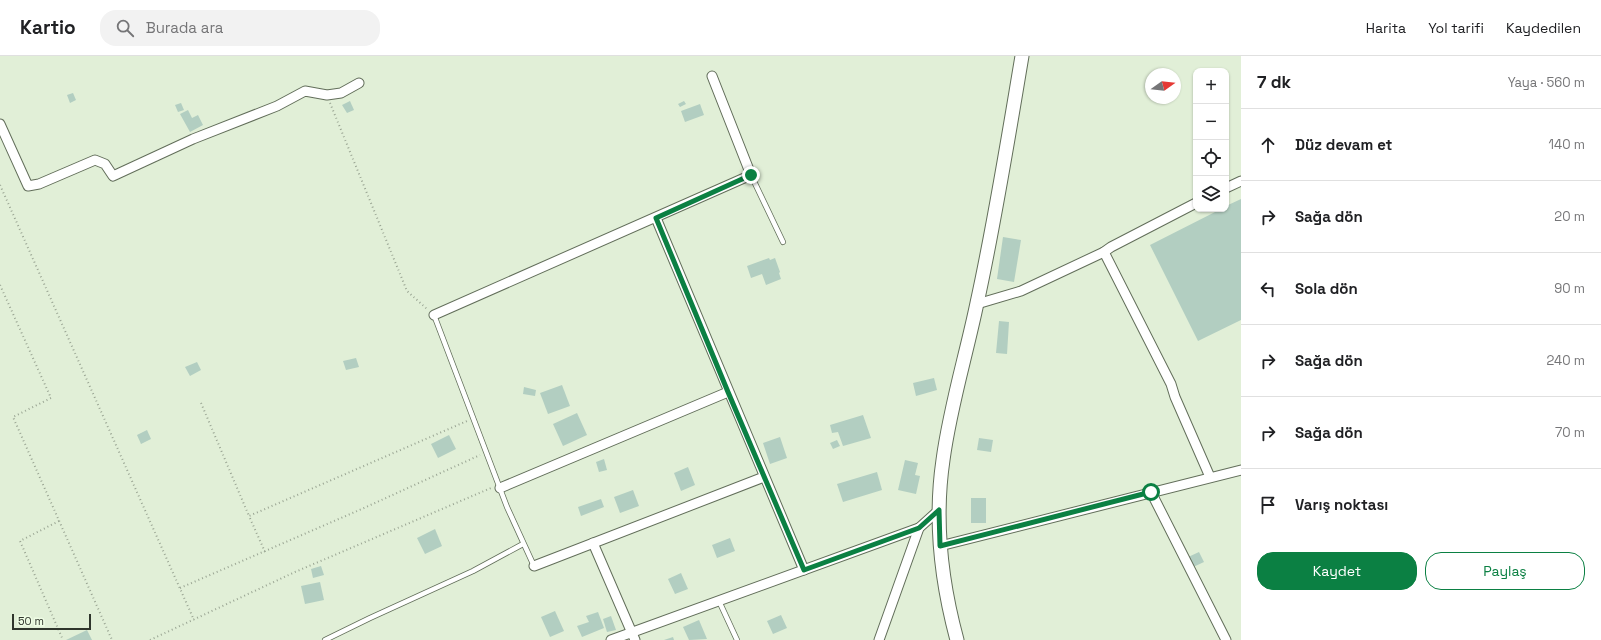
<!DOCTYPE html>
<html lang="tr">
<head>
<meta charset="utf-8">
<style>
  body { margin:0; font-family:"Space Grotesk",sans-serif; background:#f2f2f2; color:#202124 }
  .controls { position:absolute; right:12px; top:12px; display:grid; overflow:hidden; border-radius:8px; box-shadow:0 1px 3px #0004 }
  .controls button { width:36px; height:36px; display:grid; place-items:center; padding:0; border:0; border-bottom:1px solid #e0e0e0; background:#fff; color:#202124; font:20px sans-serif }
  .compass { position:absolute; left:1145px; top:12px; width:36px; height:36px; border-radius:50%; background:#fff; box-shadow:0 1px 3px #0004; rotate:75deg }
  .scale { position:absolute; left:12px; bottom:10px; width:79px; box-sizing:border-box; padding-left:4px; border:2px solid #2f352c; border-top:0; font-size:11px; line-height:14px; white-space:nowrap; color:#2f352c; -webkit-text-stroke:3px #eefce4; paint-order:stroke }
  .stop { position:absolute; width:12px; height:12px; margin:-9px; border:3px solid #0b8043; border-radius:50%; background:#fff }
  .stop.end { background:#0b8043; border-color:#fff; box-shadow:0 1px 4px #0008 }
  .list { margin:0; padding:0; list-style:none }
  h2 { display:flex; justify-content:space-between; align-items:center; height:52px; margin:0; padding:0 16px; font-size:17px }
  h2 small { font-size:13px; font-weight:400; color:#757577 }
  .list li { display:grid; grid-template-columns:26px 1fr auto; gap:12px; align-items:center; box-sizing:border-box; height:72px; padding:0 16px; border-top:1px solid #e0e0e0 }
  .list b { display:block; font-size:15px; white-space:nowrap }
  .list em { font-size:13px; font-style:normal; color:#757577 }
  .actions { display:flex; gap:8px; padding:12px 16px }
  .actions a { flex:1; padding:9px 0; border:1px solid #0b8043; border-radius:16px; text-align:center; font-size:14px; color:#0b8043 }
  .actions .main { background:#0b8043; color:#fff }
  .icon { flex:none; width:22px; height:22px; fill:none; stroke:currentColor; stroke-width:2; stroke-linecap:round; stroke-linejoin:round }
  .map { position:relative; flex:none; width:1241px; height:584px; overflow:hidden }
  header { display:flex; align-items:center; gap:24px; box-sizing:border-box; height:56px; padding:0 20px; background:#fff; border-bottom:1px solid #e0e0e0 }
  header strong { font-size:19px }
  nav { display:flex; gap:22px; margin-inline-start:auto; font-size:14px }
  .search { width:280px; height:36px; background:#f2f2f2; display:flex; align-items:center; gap:10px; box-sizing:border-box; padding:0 14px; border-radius:16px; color:#757577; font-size:15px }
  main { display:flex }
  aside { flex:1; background:#fff }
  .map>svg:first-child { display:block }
  .building { fill:#b2cec1 }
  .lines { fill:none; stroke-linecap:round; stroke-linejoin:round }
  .service-casing { stroke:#626e5a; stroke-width:6 }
  .minor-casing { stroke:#626e5a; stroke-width:11 }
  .secondary-casing { stroke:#626e5a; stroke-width:15 }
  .path { stroke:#9ba694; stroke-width:2; stroke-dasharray:1 3; stroke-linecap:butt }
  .service { stroke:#fff; stroke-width:4.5 }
  .minor { stroke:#fff; stroke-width:9 }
  .secondary { stroke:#fff; stroke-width:13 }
  .route { stroke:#0b8043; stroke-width:5 }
</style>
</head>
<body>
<header>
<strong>Kartio</strong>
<div class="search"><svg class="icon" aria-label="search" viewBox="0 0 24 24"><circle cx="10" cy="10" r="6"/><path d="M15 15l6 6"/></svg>Burada ara</div>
<nav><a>Harita</a><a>Yol tarifi</a><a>Kaydedilen</a></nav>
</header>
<main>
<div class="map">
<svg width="1241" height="584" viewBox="0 0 1241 584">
  <rect width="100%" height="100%" fill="#e1efd7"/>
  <g class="building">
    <path d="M73 37 76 44 70 47 67 39Z"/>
    <path d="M350 45 354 54 347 57 342 49Z"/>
    <path d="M684 45 686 48 680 51 678 48Z"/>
    <path d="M181 47 184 54 178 56 175 49Z"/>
    <path d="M700 48 704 59 685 66 681 55Z"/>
    <path d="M188 54 192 62 198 59 203 69 190 76 180 58Z"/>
    <path d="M1241 143V264L1198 285 1150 189 1221 153H1226V150Z"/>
    <path d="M1003 181 1021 184 1014 226 997 223Z"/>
    <path d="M769 202 770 204 775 202 780 216 779 217 781 223 766 229 762 218 751 222 747 210Z"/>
    <path d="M999 265 1009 266 1007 298 996 297Z"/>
    <path d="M356 302 359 311 346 314 343 305Z"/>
    <path d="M197 306 201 314 190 320 185 311Z"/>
    <path d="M934 322 937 334 916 340 913 327Z"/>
    <path d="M562 329 570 350 548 358 540 337Z"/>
    <path d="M524 331 536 334 535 340 523 338Z"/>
    <path d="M577 357 587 379 563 390 553 368Z"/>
    <path d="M863 359 871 382 843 390 838 376 832 377 830 369Z"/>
    <path d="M147 374 151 383 141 388 137 379Z"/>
    <path d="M449 379 456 393 438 402 431 388Z"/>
    <path d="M780 381 787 402 770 408 763 387Z"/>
    <path d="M979 382 993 384 991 396 977 394Z"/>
    <path d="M837 384 840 390 833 393 830 387Z"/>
    <path d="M604 403 607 414 599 416 596 406Z"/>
    <path d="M905 404 918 407 915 419 920 420 916 438 898 434Z"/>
    <path d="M688 411 695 429 681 435 674 417Z"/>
    <path d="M877 416 882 434 843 446 837 428Z"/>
    <path d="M633 434 639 450 620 457 614 441Z"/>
    <rect x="971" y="442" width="15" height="25"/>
    <path d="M601 443 604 451 581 460 578 451Z"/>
    <path d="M435 473 442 490 425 498 417 482Z"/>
    <path d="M730 482 735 495 717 502 712 489Z"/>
    <path d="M1199 496 1204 506 1191 512 1186 502Z"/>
    <path d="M321 510 324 519 313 522 311 513Z"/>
    <path d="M681 517 688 533 675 538 668 523Z"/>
    <path d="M320 526 324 544 305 548 301 530Z"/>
    <path d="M555 555 564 575 550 581 541 561Z"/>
    <path d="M598 556 604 572 582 581 577 570 589 566 586 560Z"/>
    <path d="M781 559 787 572 773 578 767 565Z"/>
    <path d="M611 560 616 574 607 576 603 563Z"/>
    <path d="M699 564 707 583 689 584 683 571Z"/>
    <path d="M87 574 92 584H66Z"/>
    <path d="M673 581 674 584H664Z"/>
  </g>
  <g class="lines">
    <g class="service-casing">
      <g id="service">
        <path d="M751 119 783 186"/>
        <path d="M434 259 507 451 534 510"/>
        <path d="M719 545 737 584"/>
        <path d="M325 584 370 562 473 515 523 488"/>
      </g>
    </g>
    <g class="minor-casing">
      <g id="minor">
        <path d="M0 68 28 130 39 128 95 104 105 108 113 120 193 83 277 50 305 35 327 39 341 37 359 27"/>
        <path d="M1226 132 1241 125"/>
        <path d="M656 162 804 514"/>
        <path d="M1104 196 1171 328 1175 341 1210 421"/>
        <path d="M977 248 1021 235 1104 196 1111 191 1196 147"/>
        <path d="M434 259 751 119 712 20"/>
        <path d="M500 432 728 336"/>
        <path d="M1151 436 1226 584"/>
        <path d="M593 487 635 584"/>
        <path d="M940 490 1241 414"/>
        <path d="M534 510 764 421"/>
        <path d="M611 584 919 472"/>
        <path d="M879 584 919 472 939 454"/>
      </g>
    </g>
    <g class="secondary-casing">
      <path id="secondary" d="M957 584C941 525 934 465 943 404 950 351 966 300 977 247 995 165 1008 83 1022 0"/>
    </g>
    <g class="path">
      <path d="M330 47 407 235 427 253"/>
      <path d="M0 129 194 564"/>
      <path d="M0 229 51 342 13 361 112 584"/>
      <path d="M201 347 249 460"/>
      <path d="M59 465 20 485 63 584"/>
      <path d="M265 496 249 460 467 365"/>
      <path d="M180 532 364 452 480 399"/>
      <path d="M150 584 295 516 491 432"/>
    </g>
    <use href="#service" class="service"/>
    <use href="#minor" class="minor"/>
    <use href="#secondary" class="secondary"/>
  </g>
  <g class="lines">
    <path class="route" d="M751 119 656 162 728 336 804 514 919 472 939 454 940 490 1151 436"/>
  </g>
</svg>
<div class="controls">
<button>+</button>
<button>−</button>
<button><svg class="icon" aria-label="locate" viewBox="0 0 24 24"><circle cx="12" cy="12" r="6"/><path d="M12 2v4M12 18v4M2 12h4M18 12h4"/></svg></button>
<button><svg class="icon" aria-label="layers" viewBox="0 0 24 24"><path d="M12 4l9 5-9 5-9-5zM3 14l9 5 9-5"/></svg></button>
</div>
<svg class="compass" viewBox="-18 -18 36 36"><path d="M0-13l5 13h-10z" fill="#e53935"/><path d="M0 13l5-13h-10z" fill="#757577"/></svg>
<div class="scale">50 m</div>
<div class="stop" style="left:1151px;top:436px"></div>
<div class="stop end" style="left:751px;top:119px"></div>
</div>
<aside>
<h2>7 dk<small>Yaya · 560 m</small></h2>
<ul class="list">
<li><svg class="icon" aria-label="ahead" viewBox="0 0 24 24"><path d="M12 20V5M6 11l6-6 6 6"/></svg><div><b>Düz devam et</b></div><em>140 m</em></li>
<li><svg class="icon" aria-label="right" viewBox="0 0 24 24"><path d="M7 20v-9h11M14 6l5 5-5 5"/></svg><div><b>Sağa dön</b></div><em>20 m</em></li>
<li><svg class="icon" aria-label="left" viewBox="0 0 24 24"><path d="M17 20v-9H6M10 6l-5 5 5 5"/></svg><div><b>Sola dön</b></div><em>90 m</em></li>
<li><svg class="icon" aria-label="right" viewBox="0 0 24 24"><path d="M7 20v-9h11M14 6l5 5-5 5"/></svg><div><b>Sağa dön</b></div><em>240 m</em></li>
<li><svg class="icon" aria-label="right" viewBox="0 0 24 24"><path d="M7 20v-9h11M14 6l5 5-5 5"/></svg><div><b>Sağa dön</b></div><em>70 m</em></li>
<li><svg class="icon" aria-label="arrive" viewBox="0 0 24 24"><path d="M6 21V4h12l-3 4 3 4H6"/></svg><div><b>Varış noktası</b></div></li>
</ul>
<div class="actions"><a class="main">Kaydet</a><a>Paylaş</a></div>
</aside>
</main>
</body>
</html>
